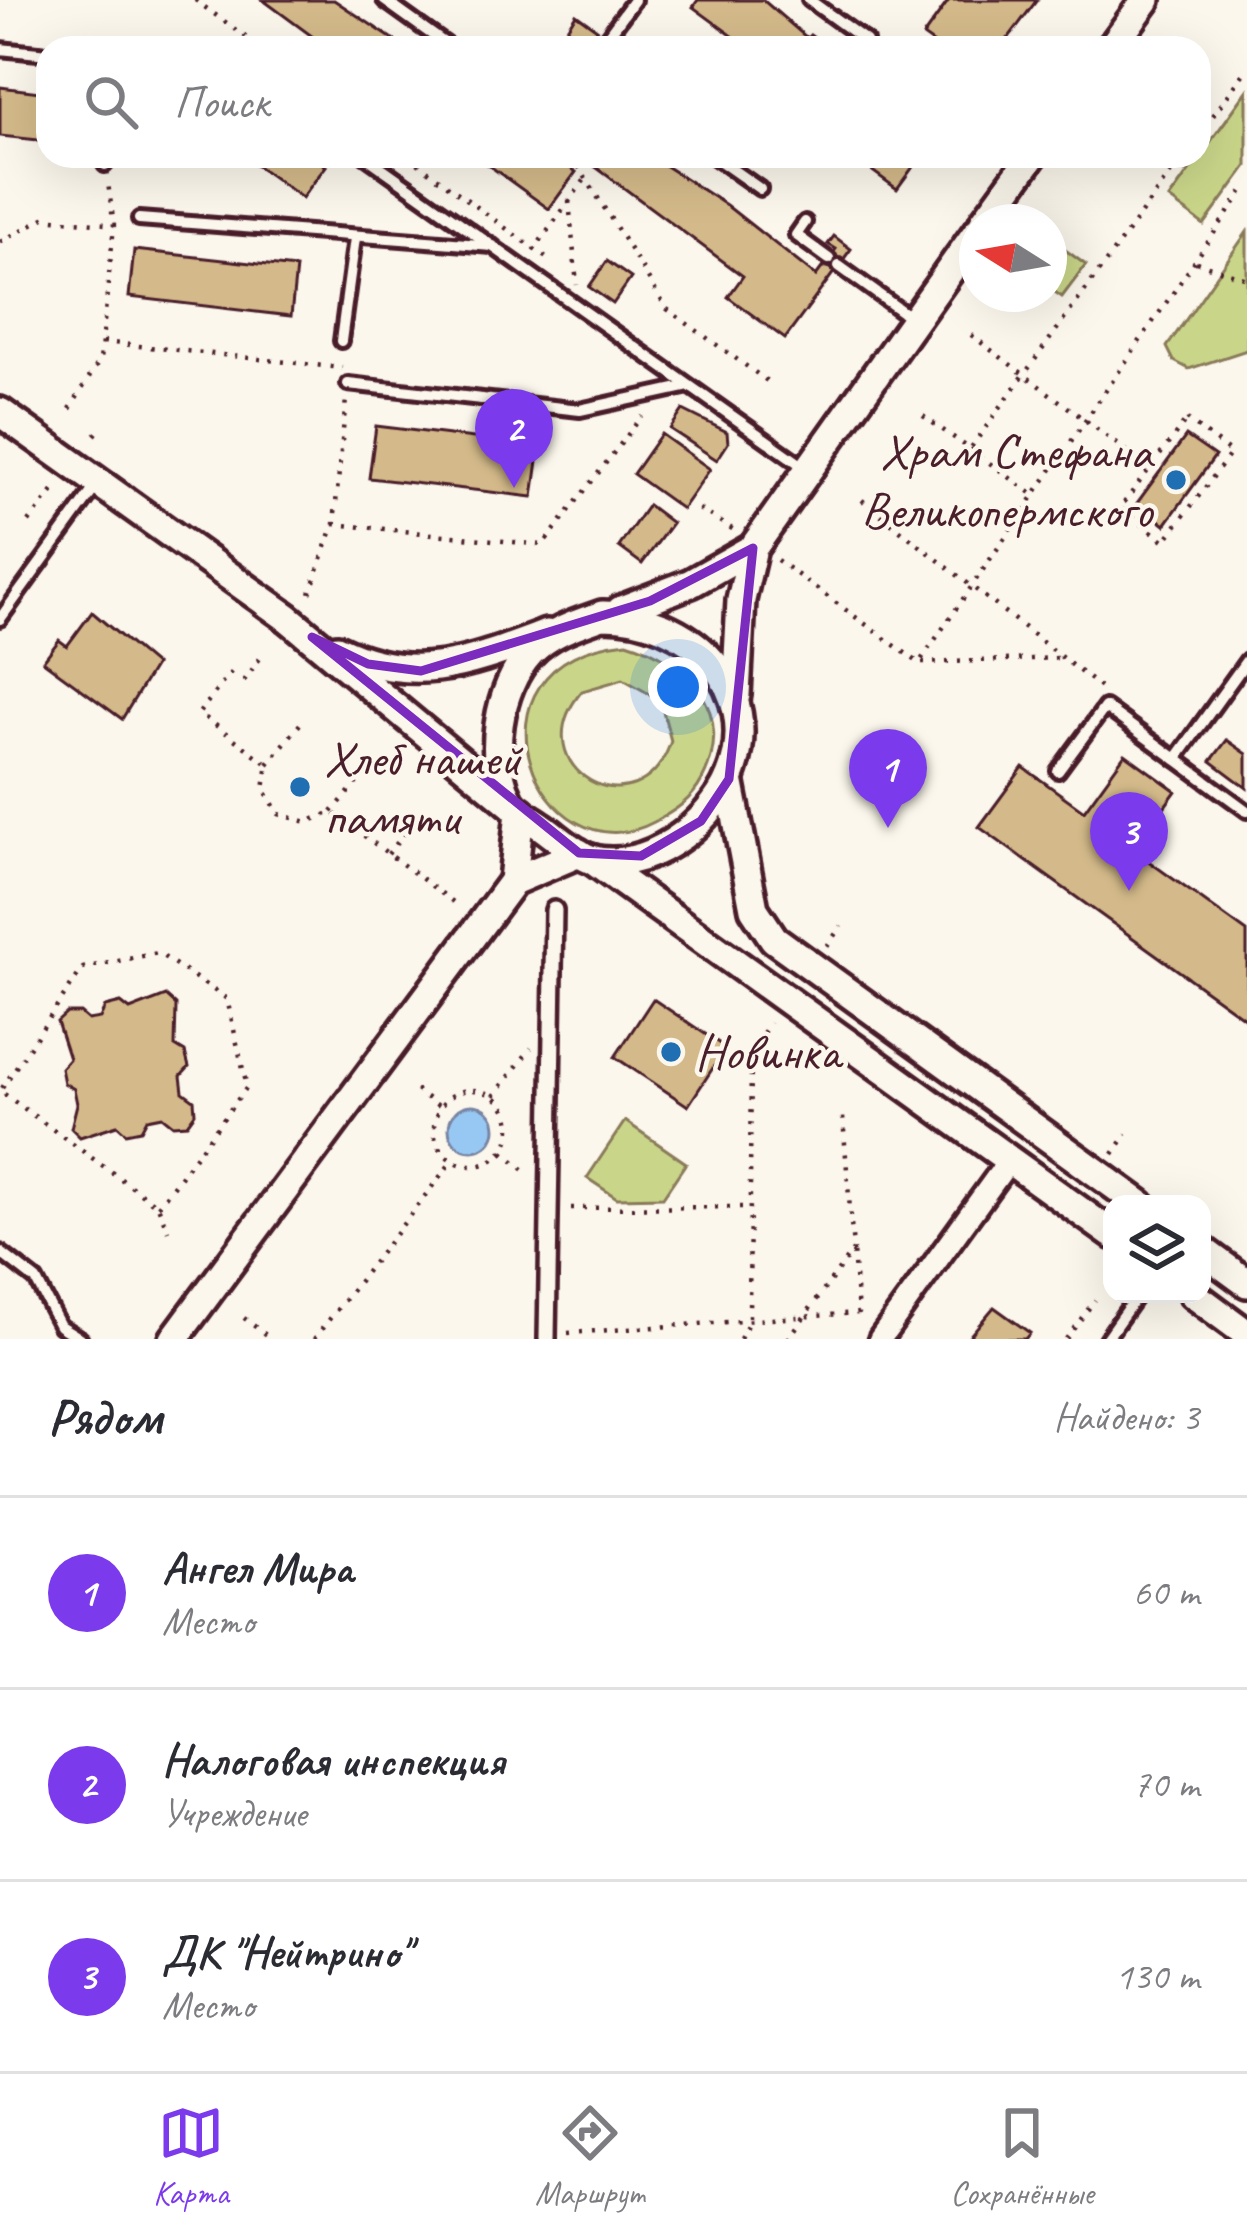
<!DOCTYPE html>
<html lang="ru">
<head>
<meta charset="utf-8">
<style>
  body { margin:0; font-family:Caveat,sans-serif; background:#f2f2f3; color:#2b2b33 }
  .controls { position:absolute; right:36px; bottom:36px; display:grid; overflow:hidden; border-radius:24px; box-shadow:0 12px 48px #0002 }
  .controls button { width:108px; height:108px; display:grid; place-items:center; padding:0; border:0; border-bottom:3px solid #e1e1e2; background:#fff; color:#2b2b33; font:60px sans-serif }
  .compass { position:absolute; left:959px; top:204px; width:108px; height:108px; border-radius:50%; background:#fff; box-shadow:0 12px 48px #0002; rotate:281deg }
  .you { position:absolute; left:678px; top:687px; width:42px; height:42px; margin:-30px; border:9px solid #fff; border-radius:50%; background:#1a73e8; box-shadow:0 0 0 18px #1a73e833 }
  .badge { display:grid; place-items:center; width:78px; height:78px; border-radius:50%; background:#7c3aed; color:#fff; font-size:39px; font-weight:700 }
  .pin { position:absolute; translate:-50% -99px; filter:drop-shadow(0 3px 6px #0008) }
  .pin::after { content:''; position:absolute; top:63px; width:42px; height:36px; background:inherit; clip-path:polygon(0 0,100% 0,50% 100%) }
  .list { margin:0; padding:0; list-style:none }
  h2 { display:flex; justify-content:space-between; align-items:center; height:156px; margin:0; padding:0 48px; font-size:51px }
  h2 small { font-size:39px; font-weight:400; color:#7c7c81 }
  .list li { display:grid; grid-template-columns:78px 1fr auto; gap:36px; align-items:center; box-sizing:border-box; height:192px; padding:0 48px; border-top:3px solid #e1e1e2 }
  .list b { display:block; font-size:45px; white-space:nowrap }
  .list p { margin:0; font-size:39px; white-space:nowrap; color:#7c7c81 }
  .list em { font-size:39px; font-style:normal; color:#7c7c81 }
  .icon { flex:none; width:66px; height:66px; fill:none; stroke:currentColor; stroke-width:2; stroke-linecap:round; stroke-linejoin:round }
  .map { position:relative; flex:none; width:1247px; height:1339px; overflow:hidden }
  .search { position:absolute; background:#fff; box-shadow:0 12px 48px #0002; left:36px; right:36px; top:36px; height:132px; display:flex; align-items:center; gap:30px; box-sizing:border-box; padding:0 42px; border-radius:36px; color:#7c7c81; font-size:45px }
  .sheet { height:732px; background:#fff }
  nav { display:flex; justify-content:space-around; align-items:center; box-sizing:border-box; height:168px; border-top:3px solid #e1e1e2; background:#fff; font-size:33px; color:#7c7c81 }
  nav a { display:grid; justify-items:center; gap:6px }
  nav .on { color:#7c3aed }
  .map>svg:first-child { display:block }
  .green { fill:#c9d689; stroke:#8a7a5a; stroke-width:3; fill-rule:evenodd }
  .water { fill:#97c8f3; stroke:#7884a3; stroke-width:3 }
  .building { fill:#d4ba8a; stroke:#4a1f2b; stroke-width:3 }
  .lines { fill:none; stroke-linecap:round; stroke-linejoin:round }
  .service-casing { stroke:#4a1f2b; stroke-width:20 }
  .pedestrian-casing { stroke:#4a1f2b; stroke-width:24 }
  .minor-casing { stroke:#4a1f2b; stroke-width:30 }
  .tertiary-casing { stroke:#4a1f2b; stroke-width:36 }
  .path { stroke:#4a1f2b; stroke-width:4.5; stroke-dasharray:3 9; stroke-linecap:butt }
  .service { stroke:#fbf7ec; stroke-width:10 }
  .pedestrian { stroke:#fbf7ec; stroke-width:15 }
  .minor { stroke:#fbf7ec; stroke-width:21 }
  .tertiary { stroke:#fbf7ec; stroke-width:27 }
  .marked { fill:none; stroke:#7b2cbf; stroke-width:9; stroke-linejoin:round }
  .poi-dot { fill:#1f6fb2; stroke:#fbf7ec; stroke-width:4.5 }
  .labels { text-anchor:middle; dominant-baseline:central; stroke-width:9; stroke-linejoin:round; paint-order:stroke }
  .poi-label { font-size:51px; fill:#4a1f2b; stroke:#fbf7ec; text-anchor:start }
</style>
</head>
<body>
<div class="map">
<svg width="1247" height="1339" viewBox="0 0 1247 1339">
  <rect width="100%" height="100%" fill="#fbf7ec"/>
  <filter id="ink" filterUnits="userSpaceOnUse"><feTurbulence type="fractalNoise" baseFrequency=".00833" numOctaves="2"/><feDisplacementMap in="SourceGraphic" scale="24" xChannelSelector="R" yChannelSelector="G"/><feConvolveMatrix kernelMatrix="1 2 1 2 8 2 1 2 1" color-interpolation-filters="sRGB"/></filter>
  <g filter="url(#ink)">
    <g class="green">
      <path d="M1247 91V166L1204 225 1169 199Z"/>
      <path d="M1247 232V350L1189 369 1174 361 1167 347Z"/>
      <path d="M1053 241 1086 265 1062 297 1049 288Z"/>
      <path d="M627 642C688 660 737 713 702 780 692 800 673 812 654 822 541 883 447 661 627 642ZM623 679 660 700 671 741C640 837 517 768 582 691Z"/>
      <path d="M625 1121 686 1163 663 1197 617 1198 587 1178Z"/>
    </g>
    <circle class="water" cx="472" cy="1128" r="23"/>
    <g class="building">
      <path d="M263 0H334L406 48H328Z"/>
      <path d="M698 0H763L807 38 810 35 828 48H749L693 7Z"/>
      <path d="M949 0H1037L1001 48H940L923 36Z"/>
      <path d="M576 14 597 29 582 48H554Z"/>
      <path d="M0 87 48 93V141L0 136Z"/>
      <path d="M256 156H311L326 166 302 198 252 162Z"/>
      <path d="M476 156H554L576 172 549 209Z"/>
      <path d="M659 156 661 163 726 205 816 276 836 249 828 244 834 236 851 249 785 339 728 297 743 276 582 157Z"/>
      <path d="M852 156H921L897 189Z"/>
      <path d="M134 250 296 268 291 316 129 297Z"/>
      <path d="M607 261 631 278 613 304 589 287Z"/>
      <path d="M683 410 727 432 728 443 717 460 670 429Z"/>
      <path d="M376 426 540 446 533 497 369 478Z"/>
      <path d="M661 434 710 469 682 509 633 474Z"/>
      <path d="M1186 436 1215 456 1165 525 1137 503Z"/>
      <path d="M648 505 672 523 642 564 619 547Z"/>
      <path d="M92 612 155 665 122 719 43 661 59 640 67 646Z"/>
      <path d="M1227 740 1247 754V788L1211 761Z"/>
      <path d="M1125 754 1176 791 1133 850 1247 932V1020L979 827 1023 767 1084 811Z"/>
      <path d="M166 996 176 1005 175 1046 185 1052 189 1067 181 1076 183 1092 194 1100 195 1113 187 1124 173 1125 162 1116 147 1119 141 1130 126 1133 117 1125 80 1137 71 1128 77 1104 74 1089 64 1083 61 1068 69 1059 57 1022 67 1013H80L88 1020 100 1018 105 1007 121 1003 130 1010Z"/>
      <path d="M653 999 726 1048 688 1106 615 1057Z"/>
      <path d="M994 1307 1030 1333 1025 1339H967Z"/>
    </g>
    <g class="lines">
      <g class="service-casing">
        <g id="service">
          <path d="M384 0 451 48"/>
          <path d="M809 0 866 41"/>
          <path d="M599 48 634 0"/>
          <path d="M0 49 48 54"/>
          <path d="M365 156 807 469"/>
          <path d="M713 156 760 189"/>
          <path d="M105 165 106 156"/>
          <path d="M139 219 493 246"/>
          <path d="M805 222 796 235 829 259"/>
          <path d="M839 266 911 318"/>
          <path d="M341 341 355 238"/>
          <path d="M348 384 580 410 689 386"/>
          <path d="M0 619 97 485"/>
          <path d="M1176 759 1247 660"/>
          <path d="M1058 771 1105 707 1247 811"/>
          <path d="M0 1252 36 1280 60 1326 81 1339"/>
          <path d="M1106 1339 1138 1294"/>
        </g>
      </g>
      <g class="pedestrian-casing">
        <path id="pedestrian" d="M547 1339 554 910"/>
      </g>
      <g class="minor-casing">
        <path id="minor" d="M880 1339 1010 1159"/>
      </g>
      <g class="tertiary-casing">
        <g id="tertiary">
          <path d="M1111 48 1146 0"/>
          <path d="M984 222 1032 156"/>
          <path d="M0 412 288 618 510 803"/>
          <path d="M621 610 691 583 753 548"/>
          <path d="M602 615C689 614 766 687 730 777 710 825 644 875 590 859 574 853 558 838 544 828 533 820 515 811 509 800 487 757 498 688 530 653 550 632 576 624 602 615Z"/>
          <path d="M337 649C414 687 471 662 547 634"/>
          <path d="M736 695 741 600 753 548 977 232"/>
          <path d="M729 779 754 909 774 939 1140 1204"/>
          <path d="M591 859 1112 1234"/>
          <path d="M513 881 520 811"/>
          <path d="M1202 1250 1247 1283"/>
          <path d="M1193 1294 1247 1334"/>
          <path d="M174 1339 513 881 579 853"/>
        </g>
      </g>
      <g class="path">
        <path d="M195 0 261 48"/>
        <path d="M1199 135 1247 69"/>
        <path d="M408 156 549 260"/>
        <path d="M572 156 667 309 774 386"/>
        <path d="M569 201 577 285"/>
        <path d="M0 242 44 218 116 225"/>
        <path d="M533 251 586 178"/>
        <path d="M1196 262 1247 279"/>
        <path d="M971 335 1148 467"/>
        <path d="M103 342 342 368"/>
        <path d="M70 409 100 360 114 226 108 183"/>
        <path d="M923 416 970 449 1183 156"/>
        <path d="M1187 419 1231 453 1165 541 1120 508Z"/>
        <path d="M95 435 99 430"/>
        <path d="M970 449 1034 495"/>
        <path d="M862 500 1102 689"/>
        <path d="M699 509 734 530"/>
        <path d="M29 522 53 491"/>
        <path d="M334 524 543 545 642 416"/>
        <path d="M777 560 919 663 1247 185"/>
        <path d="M310 593 334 524 346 399"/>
        <path d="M922 663 1060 658"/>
        <path d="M231 672 199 713 268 764 264 789 279 814 307 822 332 812 456 904"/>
        <path d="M244 681 263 654"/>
        <path d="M268 764 300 724"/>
        <path d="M332 812 365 773"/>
        <path d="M388 854 421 813"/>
        <path d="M827 946 841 926"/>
        <circle cx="472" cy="1128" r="38"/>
        <path d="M416 1090 440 1107"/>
        <path d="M494 1096 531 1048"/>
        <path d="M503 1152 530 1175"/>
        <path d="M1113 1154 1127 1134"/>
        <path d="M158 1206 247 1087 227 999 158 953 83 968 0 1091 158 1206 168 1231"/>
        <path d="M571 1208 746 1207"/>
        <path d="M244 1318 271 1339"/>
        <path d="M568 1333 858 1313 853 1250"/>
        <path d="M314 1339 452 1161"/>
        <path d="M740 1339 749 1321 751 1050 770 1023"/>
        <path d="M788 1339 853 1250 843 1117"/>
        <path d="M1066 1339 1095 1300"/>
      </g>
      <use href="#service" class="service"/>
      <use href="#pedestrian" class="pedestrian"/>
      <use href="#minor" class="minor"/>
      <use href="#tertiary" class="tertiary"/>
    </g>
  </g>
  <path class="marked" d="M753 548 729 779 701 821 641 856 579 853 312 637 368 664 421 671 650 601Z"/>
  <g class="poi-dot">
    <circle cx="1176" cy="480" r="12"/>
    <circle cx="300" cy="787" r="12"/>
    <circle cx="671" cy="1052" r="12"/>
  </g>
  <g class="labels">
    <g class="poi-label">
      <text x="1152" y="451" text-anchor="end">Храм Стефана<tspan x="1152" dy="59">Великопермского</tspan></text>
      <text x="324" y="758">Хлеб нашей<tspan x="324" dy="59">памяти</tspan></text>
      <text x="695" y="1052">Новинка</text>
    </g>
  </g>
</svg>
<div class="controls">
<button><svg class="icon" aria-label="layers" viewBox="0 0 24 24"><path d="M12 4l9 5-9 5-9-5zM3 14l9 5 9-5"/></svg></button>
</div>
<svg class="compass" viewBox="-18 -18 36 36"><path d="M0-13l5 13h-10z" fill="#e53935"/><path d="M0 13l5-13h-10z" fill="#7c7c81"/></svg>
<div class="you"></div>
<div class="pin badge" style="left:888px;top:828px">1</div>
<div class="pin badge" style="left:514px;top:488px">2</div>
<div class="pin badge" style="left:1129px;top:891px">3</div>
<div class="search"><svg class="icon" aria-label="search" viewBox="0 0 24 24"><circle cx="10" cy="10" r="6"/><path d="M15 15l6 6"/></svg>Поиск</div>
</div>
<section class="sheet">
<h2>Рядом<small>Найдено: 3</small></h2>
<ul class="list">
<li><span class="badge">1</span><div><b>Ангел Мира</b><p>Место</p></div><em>60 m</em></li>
<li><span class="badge">2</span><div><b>Налоговая инспекция</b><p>Учреждение</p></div><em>70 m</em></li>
<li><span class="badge">3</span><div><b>ДК &quot;Нейтрино&quot;</b><p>Место</p></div><em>130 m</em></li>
</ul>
</section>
<nav>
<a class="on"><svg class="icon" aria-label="map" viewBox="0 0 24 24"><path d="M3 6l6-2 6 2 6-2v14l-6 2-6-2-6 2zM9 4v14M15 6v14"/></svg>Карта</a>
<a><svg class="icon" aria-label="directions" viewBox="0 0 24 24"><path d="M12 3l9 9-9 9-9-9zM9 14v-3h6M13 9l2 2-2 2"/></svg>Маршрут</a>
<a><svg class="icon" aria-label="saved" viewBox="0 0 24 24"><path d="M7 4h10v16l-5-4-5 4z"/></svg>Сохранённые</a>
</nav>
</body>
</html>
